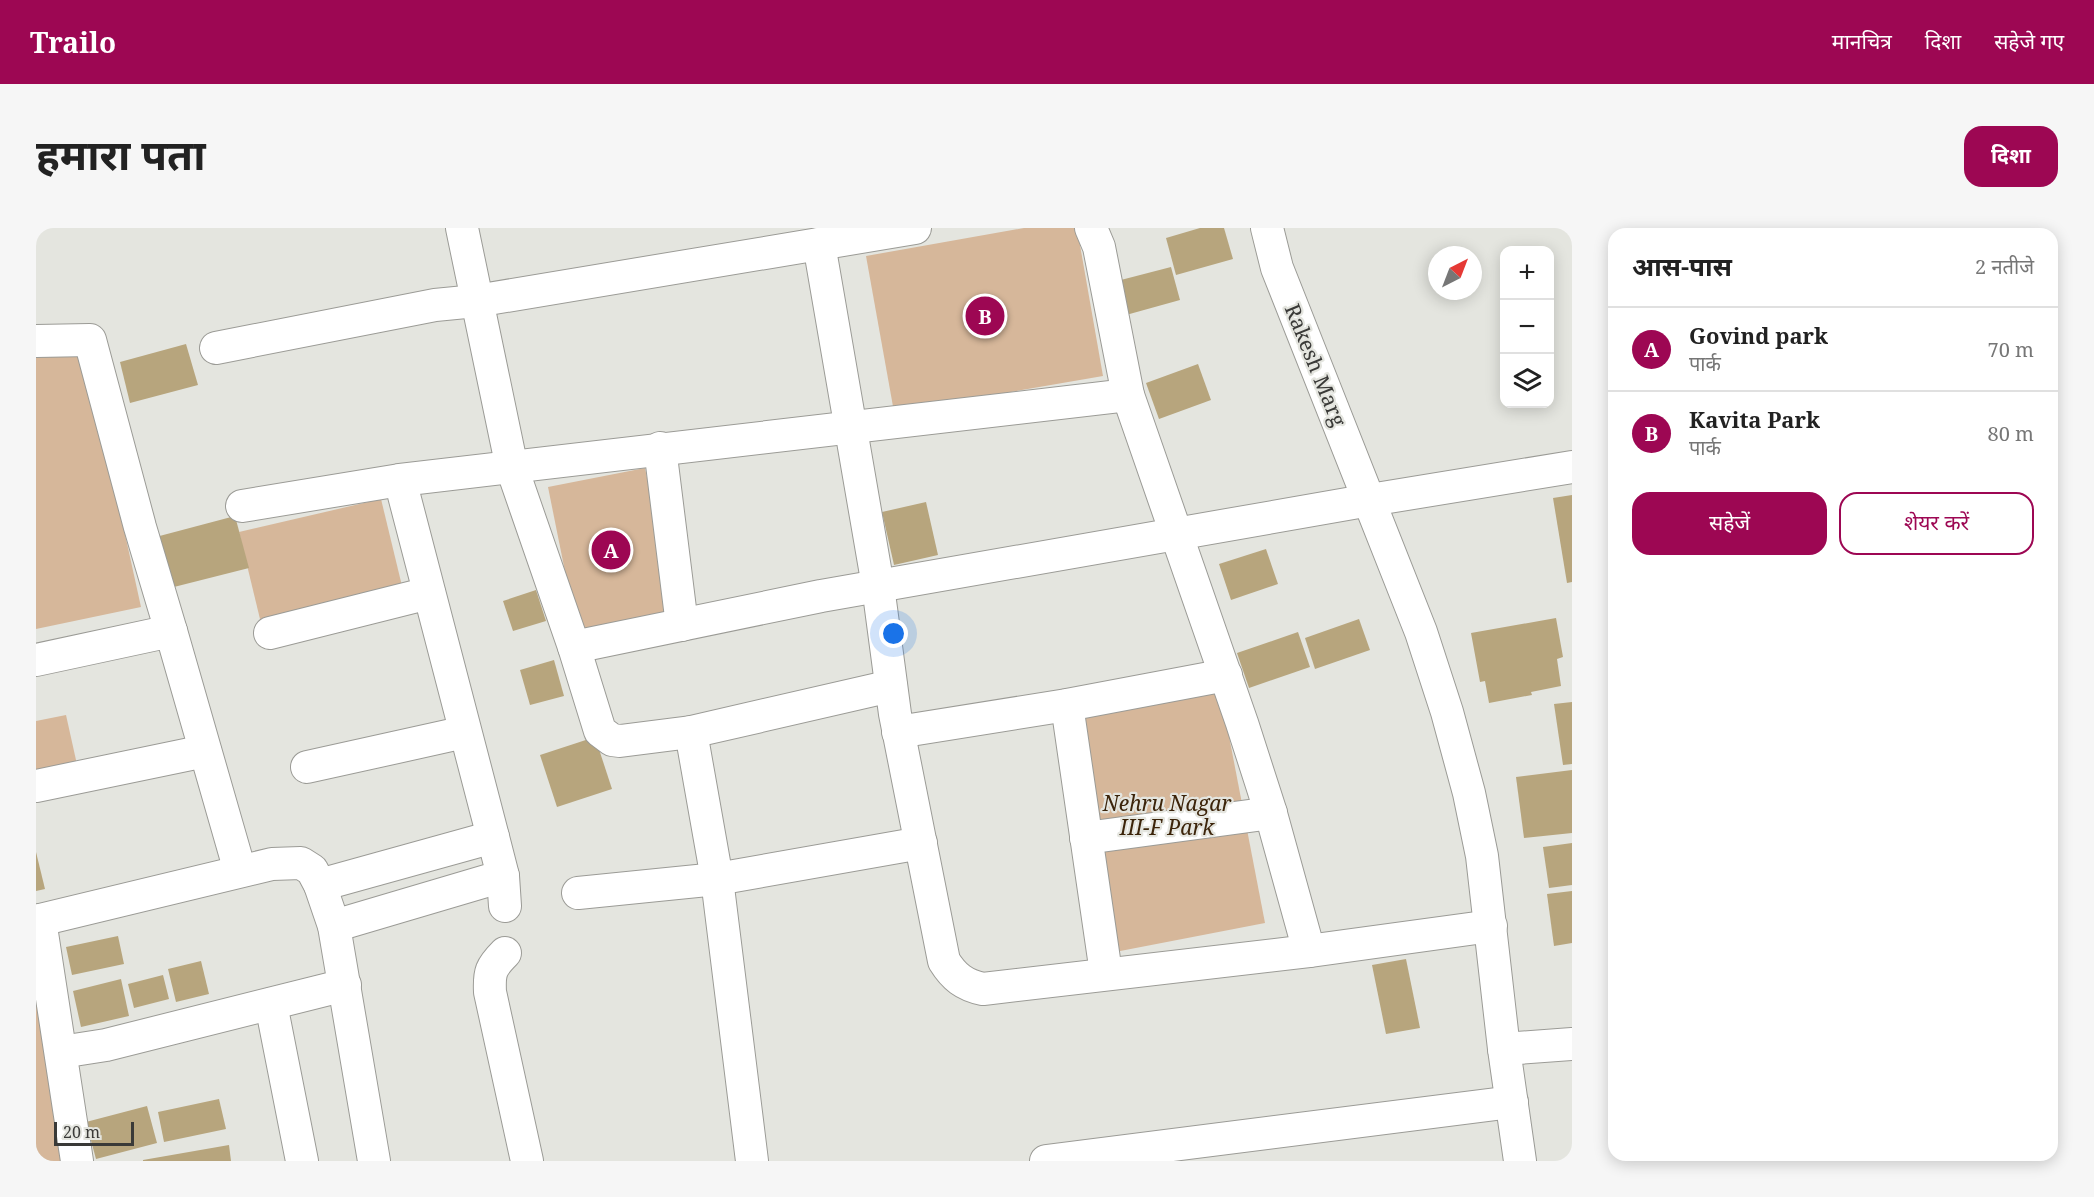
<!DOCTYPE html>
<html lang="hi">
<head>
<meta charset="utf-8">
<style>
  body { margin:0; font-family:"Noto Serif","Noto Sans Devanagari",serif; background:#f6f6f6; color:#222 }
  .controls { position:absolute; right:18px; top:18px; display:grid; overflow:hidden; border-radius:12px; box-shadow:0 3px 15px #0003 }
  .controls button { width:54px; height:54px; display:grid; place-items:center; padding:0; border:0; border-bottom:2px solid #e0e0e0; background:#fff; color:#222; font:30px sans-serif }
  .compass { position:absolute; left:1392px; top:18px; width:54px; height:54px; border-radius:50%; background:#fff; box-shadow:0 3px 15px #0003; rotate:42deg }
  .scale { position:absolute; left:18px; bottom:15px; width:80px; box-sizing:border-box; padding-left:6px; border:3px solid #3a3a38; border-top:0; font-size:16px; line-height:21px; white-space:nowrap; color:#3a3a38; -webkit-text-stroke:4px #e4e5df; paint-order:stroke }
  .you { position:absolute; left:858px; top:406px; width:21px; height:21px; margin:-15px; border:4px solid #fff; border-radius:50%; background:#1a73e8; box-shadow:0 0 0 9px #1a73e833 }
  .badge { display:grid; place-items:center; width:39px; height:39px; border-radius:50%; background:#9d0753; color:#fff; font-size:20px; font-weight:700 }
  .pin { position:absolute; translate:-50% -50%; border:3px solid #fff; box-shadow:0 2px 6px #0006 }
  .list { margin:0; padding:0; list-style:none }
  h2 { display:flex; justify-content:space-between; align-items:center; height:78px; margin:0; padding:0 24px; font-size:26px }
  h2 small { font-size:20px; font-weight:400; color:#767676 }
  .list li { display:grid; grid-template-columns:39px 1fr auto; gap:18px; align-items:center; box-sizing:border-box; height:84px; padding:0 24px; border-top:2px solid #e0e0e0 }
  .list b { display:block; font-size:22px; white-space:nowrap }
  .list p { margin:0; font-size:20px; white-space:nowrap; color:#767676 }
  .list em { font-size:20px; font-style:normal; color:#767676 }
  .actions { display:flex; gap:12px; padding:18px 24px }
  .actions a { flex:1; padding:14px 0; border:2px solid #9d0753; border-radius:18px; text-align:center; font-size:21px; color:#9d0753 }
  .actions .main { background:#9d0753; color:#fff }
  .icon { flex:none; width:33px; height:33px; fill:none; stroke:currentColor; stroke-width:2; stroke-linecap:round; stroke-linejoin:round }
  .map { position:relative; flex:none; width:1536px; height:933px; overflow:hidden; border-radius:18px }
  header { display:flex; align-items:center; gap:36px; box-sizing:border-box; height:84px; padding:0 30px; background:#9d0753; color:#fff }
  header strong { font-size:28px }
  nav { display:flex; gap:33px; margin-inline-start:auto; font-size:21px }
  .intro { display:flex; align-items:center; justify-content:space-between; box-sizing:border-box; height:144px; padding:0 36px }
  h1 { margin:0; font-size:42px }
  .button { padding:15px 27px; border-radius:18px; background:#9d0753; color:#fff; font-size:21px; font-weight:700 }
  main { display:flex; gap:36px; padding:0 36px }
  aside { flex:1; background:#fff; border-radius:18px; box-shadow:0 3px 15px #0003 }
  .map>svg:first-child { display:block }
  .green { fill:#d6b79a }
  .building { fill:#b7a57d }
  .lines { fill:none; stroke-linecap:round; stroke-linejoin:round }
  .street-casing { stroke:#9b9b96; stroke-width:34 }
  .street { stroke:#fff; stroke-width:32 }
  .labels { text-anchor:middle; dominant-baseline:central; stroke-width:4.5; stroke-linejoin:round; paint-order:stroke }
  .street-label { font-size:21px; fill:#3a3a38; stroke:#e4e5df }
  .park-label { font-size:21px; font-style:italic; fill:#3c240a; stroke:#e4e5df }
</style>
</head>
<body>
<header>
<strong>Trailo</strong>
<nav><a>मानचित्र</a><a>दिशा</a><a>सहेजे गए</a></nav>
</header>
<div class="intro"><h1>हमारा पता</h1><a class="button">दिशा</a></div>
<main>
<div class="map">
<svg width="1536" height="933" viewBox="0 0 1536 933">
  <rect width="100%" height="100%" fill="#e4e5df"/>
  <g class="green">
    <path d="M988 0H1041L1067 148 858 184 830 28Z"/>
    <path d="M47 115 105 379 0 401V125Z"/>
    <path d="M609 240 638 384 541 403 512 259Z"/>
    <path d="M345 271 366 358 224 391 203 304Z"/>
    <path d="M1182 451 1229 695 1079 724 1032 479Z"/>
    <path d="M30 487 42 541 0 550V493Z"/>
    <path d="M0 772 31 933H0Z"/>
  </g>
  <g class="building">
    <path d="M1164 0H1188L1197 31 1140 47 1130 10Z"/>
    <path d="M1135 39 1144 72 1090 87 1081 53Z"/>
    <path d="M150 116 162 157 94 175 84 134Z"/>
    <path d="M1162 136 1175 172 1123 191 1110 155Z"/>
    <path d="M1536 267V354L1531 355 1517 270Z"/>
    <path d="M890 274 902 327 858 337 846 284Z"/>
    <path d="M199 288 213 340 130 361 116 310Z"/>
    <path d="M1230 321 1242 356 1195 372 1183 336Z"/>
    <path d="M500 362 510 393 477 403 467 373Z"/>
    <path d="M1520 390 1527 429 1521 431 1525 458 1495 464 1496 467 1453 475 1449 453 1444 454 1435 405Z"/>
    <path d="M1323 391 1334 422 1279 441 1269 410Z"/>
    <path d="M1262 404 1274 439 1213 460 1201 425Z"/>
    <path d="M518 432 528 468 494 477 484 442Z"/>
    <path d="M1536 474V536L1527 537 1518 476Z"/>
    <path d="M559 509 576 561 521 579 504 527Z"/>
    <path d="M1536 542V605L1488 610 1480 549Z"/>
    <path d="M1536 615V657L1513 660 1507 619Z"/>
    <path d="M0 624 9 661 0 663Z"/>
    <path d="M1536 663V715L1518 718 1511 666Z"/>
    <path d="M82 708 88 736 36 747 30 719Z"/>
    <path d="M1370 731 1384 800 1350 806 1336 737Z"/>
    <path d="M165 733 173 766 140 774 132 741Z"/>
    <path d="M127 747 133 771 98 780 92 756Z"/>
    <path d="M85 751 93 788 45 799 37 763Z"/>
    <path d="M183 871 190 901 128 914 122 884Z"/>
    <path d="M111 878 121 915 60 931 50 894Z"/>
    <path d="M193 917 195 933H107V932Z"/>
  </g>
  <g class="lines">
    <g class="street-casing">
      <g id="street">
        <path d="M426 0 476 240 538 419 564 503 576 512 584 513 655 504 855 458"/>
        <path d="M1055 0 1063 19 1092 167 1206 495 1234 582 1273 723"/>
        <path d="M1231 0 1241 40 1385 404 1411 484 1433 565 1446 628 1468 821 1484 933"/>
        <path d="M783 16 842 358 859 486 908 733C918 749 928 757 947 761L1273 723 1455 698"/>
        <path d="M0 113 54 112 104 299 135 403"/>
        <path d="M180 120 399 77 440 73 879 0"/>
        <path d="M624 220 646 397"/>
        <path d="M364 252 457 609 467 648 469 678"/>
        <path d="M206 278 364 252 1092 167"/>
        <path d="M234 405 393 365"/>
        <path d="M538 419 785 368 1334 272 1536 239"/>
        <path d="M0 432 135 403 204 643"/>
        <path d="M1031 477 1070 745"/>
        <path d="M655 504 681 651 716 933"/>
        <path d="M862 504 1031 477 1190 447"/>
        <path d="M271 539 429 504"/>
        <path d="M0 558 169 523"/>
        <path d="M1050 610 1235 585"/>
        <path d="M284 657 457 609"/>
        <path d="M542 665 681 651 885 615"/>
        <path d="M4 692 41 933"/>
        <path d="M0 693 236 636 265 635 276 642 284 657 298 698 338 933"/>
        <path d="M298 698 467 648"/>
        <path d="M469 725C455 739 453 744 454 764L491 933"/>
        <path d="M235 776 266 933"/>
        <path d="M1468 821 1536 816"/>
        <path d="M25 824 70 817 309 757"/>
        <path d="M1010 933 1476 874"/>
      </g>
    </g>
    <use href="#street" class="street"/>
  </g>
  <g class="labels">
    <g class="street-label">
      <text transform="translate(1280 137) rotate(68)">Rakesh Marg</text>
    </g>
    <g class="park-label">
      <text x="1131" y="575">Nehru Nagar<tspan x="1131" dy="24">III-F Park</tspan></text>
    </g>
  </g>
</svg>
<div class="controls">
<button>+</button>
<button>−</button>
<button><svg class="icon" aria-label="layers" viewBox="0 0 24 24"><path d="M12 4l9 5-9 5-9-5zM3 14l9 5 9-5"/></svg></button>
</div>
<svg class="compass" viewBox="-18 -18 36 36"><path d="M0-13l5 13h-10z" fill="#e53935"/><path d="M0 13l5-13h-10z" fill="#767676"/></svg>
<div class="scale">20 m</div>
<div class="you"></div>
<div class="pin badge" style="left:575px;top:322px">A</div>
<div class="pin badge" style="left:949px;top:88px">B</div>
</div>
<aside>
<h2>आस-पास<small>2 नतीजे</small></h2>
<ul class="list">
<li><span class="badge">A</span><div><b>Govind park</b><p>पार्क</p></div><em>70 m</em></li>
<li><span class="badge">B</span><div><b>Kavita Park</b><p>पार्क</p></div><em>80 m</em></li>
</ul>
<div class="actions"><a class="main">सहेजें</a><a>शेयर करें</a></div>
</aside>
</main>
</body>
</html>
